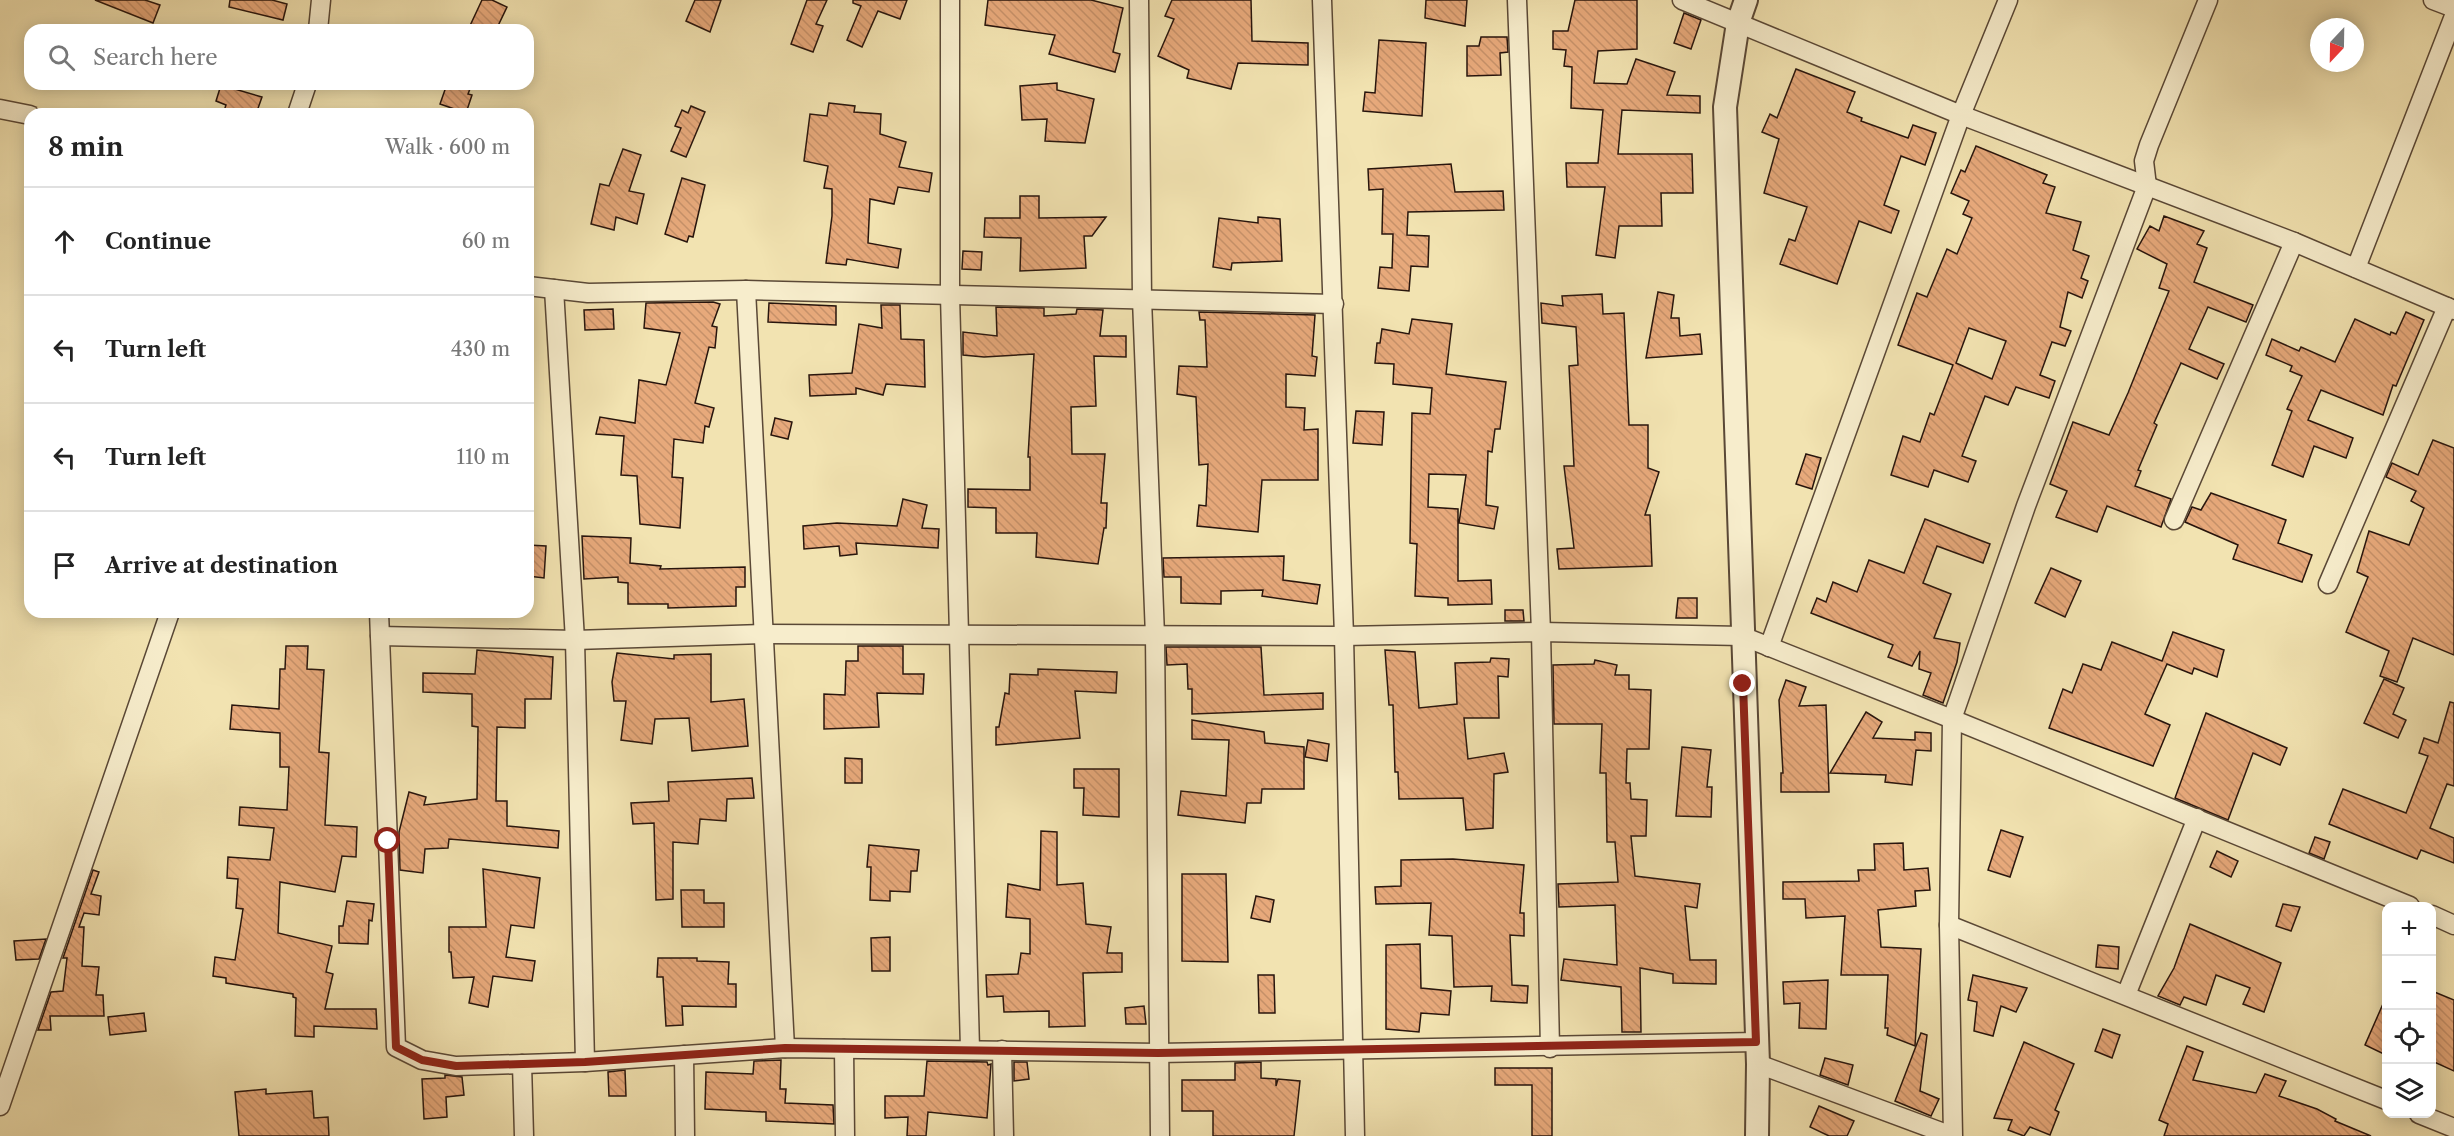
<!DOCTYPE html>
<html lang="en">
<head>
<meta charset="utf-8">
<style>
  body { margin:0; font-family:"Libre Caslon Text",serif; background:#f6f6f6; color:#222 }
  .controls { position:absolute; right:18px; bottom:18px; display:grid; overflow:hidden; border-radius:12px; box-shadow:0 3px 15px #0003 }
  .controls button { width:54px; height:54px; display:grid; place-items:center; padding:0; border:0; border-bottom:2px solid #e0e0e0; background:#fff; color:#222; font:30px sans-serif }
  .compass { position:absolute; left:2310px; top:18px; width:54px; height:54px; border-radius:50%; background:#fff; box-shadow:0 3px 15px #0003; rotate:202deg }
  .stop { position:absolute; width:18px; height:18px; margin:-14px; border:4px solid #8f2418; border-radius:50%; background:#fff }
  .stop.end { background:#8f2418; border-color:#fff; box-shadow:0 2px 6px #0008 }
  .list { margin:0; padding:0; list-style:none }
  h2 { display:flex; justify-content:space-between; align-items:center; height:78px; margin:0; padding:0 24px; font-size:26px }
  h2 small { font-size:20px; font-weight:400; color:#767676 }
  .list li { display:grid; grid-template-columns:39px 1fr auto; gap:18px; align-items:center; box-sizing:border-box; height:108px; padding:0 24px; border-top:2px solid #e0e0e0 }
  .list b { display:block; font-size:22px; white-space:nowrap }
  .list em { font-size:20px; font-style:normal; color:#767676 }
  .icon { flex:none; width:33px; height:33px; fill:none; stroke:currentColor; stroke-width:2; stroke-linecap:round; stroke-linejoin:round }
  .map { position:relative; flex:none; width:2454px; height:1136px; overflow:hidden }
  .search { position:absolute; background:#fff; box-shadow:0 3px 15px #0003; left:24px; top:24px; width:510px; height:66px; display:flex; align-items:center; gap:15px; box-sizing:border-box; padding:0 21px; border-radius:18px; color:#767676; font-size:22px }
  .panel { position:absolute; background:#fff; box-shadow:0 3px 15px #0003; left:24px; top:108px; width:510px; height:510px; border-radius:18px }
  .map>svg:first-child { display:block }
  .building { fill:url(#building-back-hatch); stroke:#28150d; stroke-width:1.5; fill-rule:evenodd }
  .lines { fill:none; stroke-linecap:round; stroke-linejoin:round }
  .minor-casing { stroke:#5a4836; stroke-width:21 }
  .tertiary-casing { stroke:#5a4836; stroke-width:26 }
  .minor { stroke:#f7edcc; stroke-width:18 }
  .tertiary { stroke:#f7edcc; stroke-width:22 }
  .route { stroke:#8f2418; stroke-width:8 }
</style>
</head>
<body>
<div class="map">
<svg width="2454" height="1136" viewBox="0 0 2454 1136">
  <defs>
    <pattern id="building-back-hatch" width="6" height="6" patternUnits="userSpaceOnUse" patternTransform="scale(1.5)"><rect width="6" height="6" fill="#e7a97b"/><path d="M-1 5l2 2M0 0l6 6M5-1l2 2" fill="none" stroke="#c69169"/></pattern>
  </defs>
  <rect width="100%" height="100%" fill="#f2e3b1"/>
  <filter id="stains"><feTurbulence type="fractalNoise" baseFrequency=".00333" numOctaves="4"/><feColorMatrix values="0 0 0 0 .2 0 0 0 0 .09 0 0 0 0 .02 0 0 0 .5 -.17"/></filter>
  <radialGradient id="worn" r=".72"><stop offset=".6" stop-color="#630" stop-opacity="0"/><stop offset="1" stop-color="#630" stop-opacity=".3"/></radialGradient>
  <g class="building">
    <path d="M95 0H145L160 5 153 23Z"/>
    <path d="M230 0H272L287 4 283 20 229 7Z"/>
    <path d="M482 0H492L507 7 496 30H468Z"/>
    <path d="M695 0H721L710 32 686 21Z"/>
    <path d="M807 0H827L816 24 823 26 813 52 791 44Z"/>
    <path d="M853 0H907L900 19 878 11 862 47 847 40 861 6 853 3Z"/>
    <path d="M988 0H1091L1123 8 1113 52 1120 54 1115 72 1049 54 1055 35 985 25Z"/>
    <path d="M1172 0H1251L1252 41 1308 43V65L1238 63 1231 89 1187 78 1189 70 1158 56 1174 19 1165 16Z"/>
    <path d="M1426 0H1467L1465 26 1425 18Z"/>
    <path d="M1575 0H1637V49L1598 51 1594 83 1627 84 1636 59 1675 72 1667 95 1700 96V113L1622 110 1618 154H1692L1693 193H1661L1662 226H1619L1615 258 1596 255 1605 187H1567L1566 163H1598L1603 110 1571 108 1572 67 1564 66 1566 50 1553 49V31H1568Z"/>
    <path d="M1684 13 1701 20 1691 49 1674 43Z"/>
    <path d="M1481 37H1507L1508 52 1500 53 1501 75 1467 76V46H1479Z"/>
    <path d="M1379 40 1426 43 1422 116 1363 111 1365 92 1375 93Z"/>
    <path d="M1796 69 1855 92 1847 112 1862 118 1861 121 1908 138 1913 125 1936 133 1925 165 1901 156 1884 205 1899 211 1891 233 1859 221 1837 284 1780 264 1789 239 1795 241 1807 207 1764 193 1779 139 1762 132 1770 114 1777 118Z"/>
    <path d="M1057 83V90L1094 99 1085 143 1045 141 1047 119 1022 120 1020 86Z"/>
    <path d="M447 84H472L468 94 472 95 466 113 440 104Z"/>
    <path d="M221 85 262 97 256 114H223L226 105 216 101Z"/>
    <path d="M829 103 855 106 854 112 881 114 880 134 906 142 899 167 932 173 929 192 898 187 894 204 870 199 868 243 901 249 898 268 847 259 846 265 826 263 832 216V189L824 188 828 166 804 161 810 114 827 116Z"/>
    <path d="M691 106 705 112 686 157 671 151 681 128 675 126 682 110 688 113Z"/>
    <path d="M1976 146 2047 175 2043 183 2055 187 2046 213 2081 222 2073 250 2089 256 2081 278 2088 281 2082 298 2068 292 2060 327 2071 331 2065 346 2052 342 2040 375 2055 381 2049 398 2016 387 2008 405 1985 396 1962 456 1976 461 1968 482 1934 470 1928 487 1891 475 1903 436 1920 442 1930 413 1934 415 1953 365 1898 345 1917 293 1927 297 1947 249 1957 254 1972 218 1963 214 1969 201 1951 193 1961 170 1965 172ZM1969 328 2006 341 1992 379 1956 363Z"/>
    <path d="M623 149 641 155 629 191 644 194 637 224 616 217 614 230 591 224 600 184 609 186Z"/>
    <path d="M1451 164 1455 192 1503 191 1504 210 1408 212 1407 235 1429 236 1428 267 1411 266 1409 291 1378 288 1380 267 1392 268 1393 234H1382L1383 189 1369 190 1368 169Z"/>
    <path d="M682 178 705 185 693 237 689 236 687 242 665 234Z"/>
    <path d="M1020 196H1039V218L1106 217 1092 236H1084L1086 268 1020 271 1021 238 984 237 985 218H1020Z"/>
    <path d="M2164 216 2204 231 2197 244 2207 248 2194 282 2253 305 2246 322 2208 307 2189 349 2224 364 2217 379 2181 363 2154 423 2157 425 2138 470 2141 471 2135 486 2171 499 2161 527 2107 506 2097 532 2056 517 2067 491 2050 484 2073 422 2109 435 2128 393 2169 291 2159 288 2167 264 2137 249 2150 226 2159 231Z"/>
    <path d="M1258 217 1280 219 1282 261 1232 263 1231 270 1213 267 1219 218 1258 223Z"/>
    <path d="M963 251 982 252 981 270 962 269Z"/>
    <path d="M1658 292 1674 295 1671 318H1679L1680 336 1700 334 1702 354 1646 358Z"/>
    <path d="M1602 294 1603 314 1624 313 1629 425H1648V468L1659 472 1645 515H1650L1652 566 1559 569 1557 549 1574 548 1564 466H1574L1569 366 1578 365 1576 327 1542 323 1541 303 1563 306 1562 296Z"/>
    <path d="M713 302 720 304 712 326 717 327 715 348 709 347 695 403 714 408 709 427 705 426 703 443 674 439 672 477 683 478 680 528 640 524 637 476 621 475 624 436 596 434 600 417 635 423 639 380 666 385 680 333 644 328 646 303Z"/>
    <path d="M769 303 836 306V325L768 322Z"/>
    <path d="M881 305H900L901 339 924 340 925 387 886 384 883 395 856 388V394L810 396 809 375 852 373 859 324 882 328Z"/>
    <path d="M996 307 1044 308V316L1076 314 1077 309 1103 310 1100 336H1126V357L1094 356 1096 406 1071 407 1072 454H1105L1101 503H1107L1106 528H1104L1098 564 1036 557 1037 533H996V508L968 507V489L1030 490V457H1028L1034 354 984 357 963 355V332L997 336Z"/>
    <path d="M613 309 614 329 585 330 584 310Z"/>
    <path d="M1199 312 1315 315 1312 356 1317 357 1315 376 1286 374V407L1305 408 1304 430 1318 429V480H1262L1258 532 1197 526 1199 505 1206 506 1208 464 1199 465 1196 397 1177 394 1179 366 1207 367 1205 320H1200Z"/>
    <path d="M2406 312 2424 320 2396 386 2393 385 2383 415 2321 390 2308 420 2353 438 2346 458 2314 446 2303 477 2272 465 2292 411 2287 409 2302 376 2290 371 2292 366 2266 355 2272 339 2299 351 2301 347 2335 362 2355 319 2390 335 2391 332 2396 334Z"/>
    <path d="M1412 319 1452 324 1446 374 1506 382 1500 429H1495L1492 452 1488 451 1486 505 1498 507 1494 529 1459 523 1466 475 1429 474 1428 507 1458 509V581L1491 580 1492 604 1448 605V598L1415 596 1417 544 1410 543 1412 413 1430 414 1432 388 1393 384 1394 364 1375 363 1377 343H1380L1382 329 1409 334Z"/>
    <path d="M1356 411 1384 412 1382 445 1353 443Z"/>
    <path d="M775 418 792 422 788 439 771 435Z"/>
    <path d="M2433 440 2454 448V655L2413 638 2397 682 2380 676 2389 651 2346 632 2368 577 2357 572 2369 531 2409 545 2424 508 2411 501 2416 491 2386 477 2392 463 2418 475Z"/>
    <path d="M1806 454 1821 458 1812 489 1796 484Z"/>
    <path d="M2211 493 2286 520 2278 543 2312 555 2302 582 2233 559 2238 545 2185 522 2192 507 2201 510Z"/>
    <path d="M903 499 927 505 922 528 939 529 938 548 856 543 857 554 840 556 839 546 804 549 803 526 837 523 897 526Z"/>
    <path d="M1925 519 1990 544 1983 563 1937 546 1923 583 1951 594 1934 638 1960 643 1957 662 1943 703 1923 695 1931 673 1919 669 1920 651 1912 666 1888 657 1893 645 1811 613 1817 598 1826 602 1833 582 1857 592 1869 560 1904 573Z"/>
    <path d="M582 536 631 538 630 563 661 566 660 569 745 567V587H736V606L668 608V604H628V583L618 582V577L584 579Z"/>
    <path d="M528 545 546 546 544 578 528 576Z"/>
    <path d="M1284 556 1283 580 1320 585 1317 604 1262 596 1263 590 1221 591V604L1181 603V577H1164L1163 558Z"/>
    <path d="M2051 568 2081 581 2065 617 2035 603Z"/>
    <path d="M1678 598H1697V618H1676Z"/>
    <path d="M1505 610H1523L1524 621H1505Z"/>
    <path d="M2173 632 2224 650 2217 677 2194 668 2192 674 2167 664 2145 714 2170 725 2153 766 2049 728 2063 689 2072 693 2083 664 2101 670 2112 642 2162 661Z"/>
    <path d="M286 646H308L307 669 324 670 319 752 329 753 325 825 357 827 356 857 342 856 335 892 280 882 278 933 332 946 326 972 333 974 325 1009H376L377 1029 314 1026V1037L295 1036 296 998 293 997V994L226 983V978L213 976 215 957 235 960 243 909 236 908 238 879 227 878 228 857 270 860 274 828 239 825 240 807 287 810 289 767H280V733L230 729 232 705 279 709 280 669H285Z"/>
    <path d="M858 646H903V674H924L923 694 877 693 879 727 824 729V694L845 695 846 661H858Z"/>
    <path d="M1166 647H1261L1264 695 1323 693V709L1192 714V689H1188L1187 664 1167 665Z"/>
    <path d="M477 650 553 657 551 699H525V728L497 727 496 801H507V826L559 831 558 848 449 839 448 848 425 849 423 873 400 870 399 832 409 792 426 797 424 805 477 799 478 727 472 726V694L423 692V673L475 674Z"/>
    <path d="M1385 650 1415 652 1419 708 1457 704 1455 663 1490 662 1491 658 1509 659 1508 677 1498 676 1499 718H1464L1468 759 1504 753 1508 772 1494 774 1493 828 1466 830 1463 798 1399 799 1398 772H1395L1393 705H1389Z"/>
    <path d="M617 653 674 659V655L711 654V702L744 699 748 746 692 751 689 718 655 719 652 744 621 740 626 701H614L612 682Z"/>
    <path d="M1595 660 1617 665 1615 675H1629V689L1651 690 1649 749H1627L1626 783H1630L1631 799 1647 800 1646 836H1631L1635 876 1700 884 1697 908 1685 906 1690 960H1716V984L1673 983V974L1640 968 1641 1032H1622L1621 987 1561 980 1564 959 1617 965 1615 905 1559 907 1558 884 1618 882 1615 842H1607L1606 773H1600L1602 724H1554L1553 665 1594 664Z"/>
    <path d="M1038 669 1117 672 1116 693 1075 691 1080 738 996 745V727H999L1005 693 1009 694 1010 674 1038 675Z"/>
    <path d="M2384 679 2404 688 2393 714 2406 720 2398 738 2364 723Z"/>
    <path d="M1786 680 1806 687 1799 706 1826 705 1829 792H1781V773H1783L1779 700Z"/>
    <path d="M2450 702 2454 703V786L2447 784 2430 828 2454 838V863L2421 850 2417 859 2329 824 2343 789 2406 813 2428 756 2419 753 2424 738 2438 743Z"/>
    <path d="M1866 712 1882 722 1873 738 1915 740V732L1931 733V751L1916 750 1912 785 1885 782 1886 775 1830 773Z"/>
    <path d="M2206 713 2287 748 2280 765 2253 753 2228 820 2175 798Z"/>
    <path d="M1192 720 1264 732 1265 743 1304 747V789H1262L1261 803H1247L1245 823 1178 815 1181 791 1226 796 1229 740 1192 739Z"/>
    <path d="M1308 740 1329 744 1327 761 1305 757Z"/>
    <path d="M1682 747 1711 750 1707 787H1712L1711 817 1676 816Z"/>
    <path d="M845 758 862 759V783H845Z"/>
    <path d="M1074 769H1119V817L1083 815 1084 788H1074Z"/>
    <path d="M752 778 754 798 727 799 726 821 700 819 698 844 673 842V899L656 900 654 823 633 824 631 803 669 801 668 782Z"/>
    <path d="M2001 830 2023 837 2010 877 1988 870Z"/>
    <path d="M1041 831 1057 832V885L1083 883 1086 924 1111 927 1107 953H1122V972L1083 973 1085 1026 1049 1027V1011L1004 1012 1003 996 987 997 986 975 1018 974 1021 953 1030 954V919L1006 917 1008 884 1040 890Z"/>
    <path d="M2315 837 2330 842 2324 859 2309 853Z"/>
    <path d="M1903 843 1904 870 1928 868 1930 890 1915 891 1916 906 1878 910 1881 947 1921 949 1915 1046 1887 1035 1888 1028H1885L1888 975H1841L1845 916 1806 918 1805 899H1783V882L1859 881 1858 870H1875L1874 844Z"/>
    <path d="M869 845 919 850 917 871H911L910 892 890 891V901L870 900 871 867H867Z"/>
    <path d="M2217 851 2238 861 2231 877 2210 867Z"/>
    <path d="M1453 859 1524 865 1520 913H1524V936L1510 935 1512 985 1528 986 1527 1003 1491 1001 1492 986 1454 987 1452 936 1429 935 1431 903 1376 904 1375 887 1401 886V860Z"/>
    <path d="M483 869 540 878 534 928 511 925 506 957 535 961 532 981 493 976 488 1007 469 1003 474 977 453 978 451 952H449V927H486Z"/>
    <path d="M93 870 99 872 91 894 101 896 99 915 84 913 79 927H84L82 966 99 967 96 995H103L104 1016H50L51 1030H38L51 992 63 991 67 958H63Z"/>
    <path d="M1182 874H1226L1228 962 1182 961Z"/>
    <path d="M681 890H704V903H724V927H682Z"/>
    <path d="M1256 896 1274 900 1270 922 1251 918Z"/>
    <path d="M347 901 374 904 372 921 369 920 368 944 339 943V926H343Z"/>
    <path d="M2283 904 2300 907 2291 931 2276 926Z"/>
    <path d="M2190 924 2281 963 2264 1012 2243 1004 2250 988 2216 975 2206 1005 2184 997 2180 1005 2158 996 2174 968Z"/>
    <path d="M890 937V971H872L871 938Z"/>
    <path d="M46 939 39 959 16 960 14 941Z"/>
    <path d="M1420 944 1421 988 1451 991 1449 1015 1421 1013 1419 1032 1386 1029V945Z"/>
    <path d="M2098 945 2119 947 2118 969 2096 967Z"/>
    <path d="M658 958H697V961L729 962 728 984H736V1007L682 1006 683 1025 666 1026 663 977H657Z"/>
    <path d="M1258 975H1274L1275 1013H1259Z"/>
    <path d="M1973 975 2027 988 2016 1012 2001 1006 1993 1036 1974 1031 1977 1002 1968 1000Z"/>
    <path d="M1828 980 1826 1029 1799 1028 1800 1003 1784 1004 1783 982Z"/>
    <path d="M2432 991 2454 1000V1071L2432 1061Z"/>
    <path d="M2386 997V1055L2365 1045Z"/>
    <path d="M1144 1006 1146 1024H1126L1125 1008Z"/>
    <path d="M144 1013 146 1031 110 1035 108 1017Z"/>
    <path d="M2103 1029 2120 1035 2112 1058 2095 1051Z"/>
    <path d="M1921 1033 1927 1035 1920 1091 1939 1099 1931 1116 1895 1101Z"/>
    <path d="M2024 1042 2074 1064 2055 1110 2059 1112 2050 1135 2030 1127 2024 1136 2008 1130 2012 1120 1994 1118Z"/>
    <path d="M2187 1046 2203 1052 2193 1080 2256 1093 2265 1074 2286 1081 2279 1096 2317 1109 2336 1119 2335 1121 2371 1136H2164L2168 1124 2159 1120Z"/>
    <path d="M1825 1058 1853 1065 1848 1085 1820 1075Z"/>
    <path d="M781 1060 780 1089H786L785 1103 833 1105 834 1124 766 1121V1112L705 1109 706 1072 753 1074 754 1061Z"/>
    <path d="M927 1061 987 1062 988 1065 991 1064 987 1118 928 1112 926 1136H907L908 1117 885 1118V1096H924Z"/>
    <path d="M1014 1062H1027L1029 1079 1014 1081Z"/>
    <path d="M1261 1062V1078L1276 1079V1086L1278 1079 1300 1081 1294 1136H1213V1111H1182V1080H1235V1063Z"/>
    <path d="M1495 1068H1552V1136H1532V1085H1495Z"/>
    <path d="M625 1070 626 1096H609L608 1072Z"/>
    <path d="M445 1075 462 1077 464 1095 446 1097 447 1117 424 1119 422 1079 445 1078Z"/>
    <path d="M266 1089V1094L312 1091 314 1118 328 1117 329 1136H239L235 1092Z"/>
    <path d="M1819 1106 1854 1121 1847 1136H1829L1810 1127Z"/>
  </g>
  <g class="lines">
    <g class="minor-casing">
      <g id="minor">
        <path d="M950 0V295L970 1049"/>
        <path d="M1139 0 1142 299 1155 636 1160 1136"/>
        <path d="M1322 0 1344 636 1355 1136"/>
        <path d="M1517 0 1541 632 1550 1048"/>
        <path d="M1682 0 1961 115 2294 242 2454 310"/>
        <path d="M2433 0 2454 8"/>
        <path d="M318 30 321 0"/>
        <path d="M0 109 30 115"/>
        <path d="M297 114 307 84"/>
        <path d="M2356 268 2454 16"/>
        <path d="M528 286 588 293 746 290 1334 304"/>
        <path d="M554 289 575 640 585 1062"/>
        <path d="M746 290 785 1048"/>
        <path d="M2174 520 2294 242"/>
        <path d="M2328 584 2447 307"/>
        <path d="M379 612 396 1047 422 1060 456 1066 585 1062 785 1048 1158 1053 1757 1042"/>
        <path d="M380 636 575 640 763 634 1344 636 1541 632 1742 636 1952 719 2410 906"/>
        <path d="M1769 647 1961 115 2008 0"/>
        <path d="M2432 915 2454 925"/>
        <path d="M1949 925 2386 1100"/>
        <path d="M2126 995 2197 818"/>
        <path d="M844 1049 845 1136"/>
        <path d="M1002 1050 1004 1136"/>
        <path d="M684 1055 685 1136"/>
        <path d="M522 1064 524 1136"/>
        <path d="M1758 1064 1952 1136"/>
        <path d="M0 1106 170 612"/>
        <path d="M2419 1114 2454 1128"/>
        <path d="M1953 1136 1949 925 1952 719 2026 506 2147 186 2144 161 2149 145 2208 0"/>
      </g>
    </g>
    <g class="tertiary-casing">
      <path id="tertiary" d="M1746 0 1738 23 1725 107 1758 1064 1757 1136"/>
    </g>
    <use href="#minor" class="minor"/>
    <use href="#tertiary" class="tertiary"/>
  </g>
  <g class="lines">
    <path class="route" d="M388 841 396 1047 422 1060 456 1066 585 1062 785 1048 1158 1053 1756 1042 1743 684"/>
  </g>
  <rect width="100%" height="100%" filter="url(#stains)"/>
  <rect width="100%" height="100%" fill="url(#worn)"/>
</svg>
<div class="controls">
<button>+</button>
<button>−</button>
<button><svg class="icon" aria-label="locate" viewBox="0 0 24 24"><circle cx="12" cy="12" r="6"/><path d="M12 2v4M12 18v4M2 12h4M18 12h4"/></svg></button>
<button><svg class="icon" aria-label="layers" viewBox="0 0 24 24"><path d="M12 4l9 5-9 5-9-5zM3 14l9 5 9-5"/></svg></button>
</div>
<svg class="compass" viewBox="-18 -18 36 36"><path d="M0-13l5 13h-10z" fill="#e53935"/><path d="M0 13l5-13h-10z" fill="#767676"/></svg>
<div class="stop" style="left:388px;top:841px"></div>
<div class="stop end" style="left:1743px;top:684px"></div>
<div class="search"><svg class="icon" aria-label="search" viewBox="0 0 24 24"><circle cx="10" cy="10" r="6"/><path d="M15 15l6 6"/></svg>Search here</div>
<section class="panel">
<h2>8 min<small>Walk · 600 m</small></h2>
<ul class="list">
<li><svg class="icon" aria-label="ahead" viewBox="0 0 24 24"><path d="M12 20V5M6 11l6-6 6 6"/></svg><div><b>Continue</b></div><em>60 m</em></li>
<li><svg class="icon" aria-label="left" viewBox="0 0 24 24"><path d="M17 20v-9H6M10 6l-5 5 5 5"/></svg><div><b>Turn left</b></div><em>430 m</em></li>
<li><svg class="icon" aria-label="left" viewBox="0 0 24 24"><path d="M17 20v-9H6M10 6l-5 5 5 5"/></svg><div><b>Turn left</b></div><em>110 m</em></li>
<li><svg class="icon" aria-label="arrive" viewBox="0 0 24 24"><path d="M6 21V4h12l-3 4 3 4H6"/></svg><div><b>Arrive at destination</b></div></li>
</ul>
</section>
</div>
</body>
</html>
